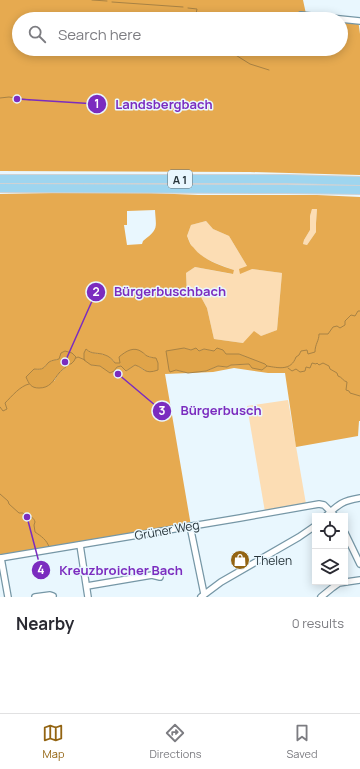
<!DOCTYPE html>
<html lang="en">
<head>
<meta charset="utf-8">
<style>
  body { margin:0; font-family:Manrope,sans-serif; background:#f7f7f7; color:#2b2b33 }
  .controls { position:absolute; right:12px; bottom:12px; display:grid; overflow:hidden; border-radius:0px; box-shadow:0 2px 10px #0003 }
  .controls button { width:36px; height:36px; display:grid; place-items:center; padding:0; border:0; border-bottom:1px solid #e1e1e2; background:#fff; color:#2b2b33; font:20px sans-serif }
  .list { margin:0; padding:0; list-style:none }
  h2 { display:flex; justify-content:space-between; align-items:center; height:52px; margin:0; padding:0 16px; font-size:17px }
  h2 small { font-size:13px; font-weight:400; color:#7c7c81 }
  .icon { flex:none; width:22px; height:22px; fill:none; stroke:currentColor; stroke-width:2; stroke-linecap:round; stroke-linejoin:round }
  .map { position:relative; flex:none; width:360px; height:597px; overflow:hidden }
  .search { position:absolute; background:#fff; box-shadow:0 2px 10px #0003; left:12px; right:12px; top:12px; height:44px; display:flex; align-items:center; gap:10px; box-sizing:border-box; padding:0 14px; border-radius:22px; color:#7c7c81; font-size:15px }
  .sheet { height:116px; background:#fff }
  nav { display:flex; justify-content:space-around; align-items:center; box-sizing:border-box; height:56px; border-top:1px solid #e1e1e2; background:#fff; font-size:11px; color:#7c7c81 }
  nav a { display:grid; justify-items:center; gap:2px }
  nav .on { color:#936412 }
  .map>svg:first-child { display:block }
  .green { fill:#fcddb4 }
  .forest { fill:#e6aa50; fill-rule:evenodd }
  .water { fill:#e0a449; stroke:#a88244 }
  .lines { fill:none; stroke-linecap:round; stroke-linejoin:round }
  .stream { stroke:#a88244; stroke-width:1 }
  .minor-casing { stroke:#7697a6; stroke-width:8 }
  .highway-casing { stroke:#cfd2d4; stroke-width:10 }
  .minor { stroke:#fff; stroke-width:5.5 }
  .highway { stroke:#9ed5ef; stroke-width:8 }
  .labels { text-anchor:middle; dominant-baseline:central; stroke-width:3; stroke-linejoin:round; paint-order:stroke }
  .shield { fill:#e9f7fe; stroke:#606e75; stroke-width:1 }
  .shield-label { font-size:11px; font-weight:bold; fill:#26343a }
  .street-label { font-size:12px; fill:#26343a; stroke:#e9f7fe }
  .poi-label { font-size:12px; fill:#26343a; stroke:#e9f7fe; text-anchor:start }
  .leader { fill:none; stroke:#7b2cbf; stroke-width:1.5 }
  .callout-dot { fill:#7b2cbf; stroke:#e9f7fe; stroke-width:1.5 }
  .mark-label { font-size:12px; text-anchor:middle; font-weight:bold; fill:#fff }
  .callout-label { font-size:13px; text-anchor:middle; font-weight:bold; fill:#7b2cbf; stroke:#e9f7fe; stroke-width:3; stroke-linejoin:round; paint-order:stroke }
</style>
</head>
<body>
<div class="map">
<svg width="360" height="597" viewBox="0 0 360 597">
  <rect width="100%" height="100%" fill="#e9f7fe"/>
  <g class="green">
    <path d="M312 209H317L316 223V232L307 245 303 244 304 240 310 230V216Z"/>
    <path d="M206 221 213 229 229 236 247 266 252 269 282 273 277 330 243 343 214 339 207 308 201 297 187 294 186 273 195 267 232 274 234 270C220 265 199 258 191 245 190 243 189 239 187 236L191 225Z"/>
    <path d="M288 400 306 504 265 512 247 406Z"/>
  </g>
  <g class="forest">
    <path d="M0 0H303L306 14 358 19 360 34V175L250 172 0 171ZM19 19H341V49H19Z"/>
    <path d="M104 192 151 193 198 195H317L360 197V421H359L358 436 296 447 285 373H268L234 368 213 372 165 374 191 526 0 557V194ZM312 209H317L316 223V232L307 245 303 244 304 240 310 230V216ZM155 210C156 228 159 229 143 241L142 244 127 245 124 225H127V211ZM206 221 213 229 229 236 247 266 239 269 240 274 252 269 282 273 277 330 261 336 254 331 243 343 214 339 207 308 201 297 187 294 186 273 195 267 233 274 234 270C219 265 203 260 193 247 190 245 189 240 187 236L191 225ZM184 348 191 350 199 351 204 349 226 354H239L251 359 249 364 231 365 227 367 218 366 206 371 188 373 176 370ZM86 349C92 355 98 352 105 355 109 356 113 360 115 363H120L141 352 146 356 151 357 145 371 138 366 135 365 126 371 121 366 117 367 110 372 100 366 91 365ZM59 359 66 367 59 373 54 381 34 369C44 370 43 368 49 362 52 360 56 360 59 359Z"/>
  </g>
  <g class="water">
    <path d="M184 348 191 350 196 348 199 351 204 349 214 351 217 348 223 350 226 354H239L265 364 267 366 262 370 252 368 249 364 231 365 227 367 218 366 206 371 188 373 176 370 170 372 169 370 166 351Z"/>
    <path d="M86 349C92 355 98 352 105 355 109 356 113 360 115 363H120L119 357C126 351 134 346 142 352 145 354 144 354 147 356 150 357 153 358 156 358L158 363V370C144 375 145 368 135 365L126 371 121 366 117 367 114 371 110 373 100 366 91 365 84 360V353Z"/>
    <path d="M65 351 72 353 76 357 74 361 71 364H66V367C63 369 61 371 59 373 53 381 50 388 39 388 31 388 29 384 26 377L34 369C44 370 43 368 49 362 52 360 56 360 59 359L61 353Z"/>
  </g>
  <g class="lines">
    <g class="stream">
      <path d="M92 0 107 1"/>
      <path d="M112 2 183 7"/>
      <path d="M188 8 197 9 195 19"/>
      <path d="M226 49 250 64 269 70"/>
      <path d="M0 98 9 97 30 100"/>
      <path d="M76 358 78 357 85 360"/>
      <path d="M267 366C279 368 291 371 296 357L299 355 301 351 307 350 308 354 315 352C315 344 319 341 319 334H328L333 327 337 326 340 328 345 325V321L351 315 355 316 358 311H360"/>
      <path d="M288 368 292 371 296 369 300 372 305 371 306 367 310 368 312 363 316 364 317 363 319 365 323 363 329 366 330 369 337 373 338 376C342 377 343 381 347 382L346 390 349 391 350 393 360 396"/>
      <path d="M0 407 3 411 7 409 5 403C12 396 20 386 29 384"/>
      <path d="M0 494 8 501 9 504 19 513H23L27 517C31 516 34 518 35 522L34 525 35 532C41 536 47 540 49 547"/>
    </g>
    <g class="minor-casing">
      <g id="minor">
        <path d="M301 15 360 21"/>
        <path d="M326 516C339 504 342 501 360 498"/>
        <path d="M190 526 204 594"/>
        <path d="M345 533 360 564"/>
        <path d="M80 545 88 597"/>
        <path d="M0 558 240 518 319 504 324 505 335 516"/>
        <path d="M1 558 8 597"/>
        <path d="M87 586 152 575 160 577"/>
        <path d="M35 597 50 595 53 596"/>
        <path d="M201 597 221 582 299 537 315 526"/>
        <path d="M321 597 332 588 339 583 360 580"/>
      </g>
    </g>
    <g class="highway-casing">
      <g id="highway">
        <path d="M0 179H287L360 181"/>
        <path d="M0 188 286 189 360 190"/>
      </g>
    </g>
    <use href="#minor" class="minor"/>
    <use href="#highway" class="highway"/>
  </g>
  <defs>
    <g id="shop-disc" transform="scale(1)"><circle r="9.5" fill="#936412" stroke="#e9f7fe"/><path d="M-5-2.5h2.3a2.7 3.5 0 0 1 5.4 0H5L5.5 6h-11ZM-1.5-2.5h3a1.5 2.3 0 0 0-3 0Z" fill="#fff"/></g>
  </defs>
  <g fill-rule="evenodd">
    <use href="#shop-disc" x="240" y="560"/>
  </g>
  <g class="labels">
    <rect class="shield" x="168" y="170" width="24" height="18" rx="3"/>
    <g class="shield-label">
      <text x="180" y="179">A 1</text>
    </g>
    <g class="street-label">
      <text transform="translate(167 530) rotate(-10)">Grüner Weg</text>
    </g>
    <g class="poi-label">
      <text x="254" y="560">Thelen</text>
    </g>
  </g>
  <path class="leader" d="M17 99L97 104M65 362L96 292M118 374L162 411M27 517L41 570"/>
  <g class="callout-dot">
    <circle cx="17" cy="99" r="4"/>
    <circle cx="65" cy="362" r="4"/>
    <circle cx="118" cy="374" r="4"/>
    <circle cx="27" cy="517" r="4"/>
    <circle cx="97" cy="104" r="10"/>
    <circle cx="96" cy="292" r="10"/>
    <circle cx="162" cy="411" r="10"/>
    <circle cx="41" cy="570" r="10"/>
  </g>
  <g class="mark-label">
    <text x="97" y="108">1</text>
    <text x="96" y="296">2</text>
    <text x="162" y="415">3</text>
    <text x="41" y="574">4</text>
  </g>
  <g class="callout-label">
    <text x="164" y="109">Landsbergbach</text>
    <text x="170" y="296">Bürgerbuschbach</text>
    <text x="221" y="415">Bürgerbusch</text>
    <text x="121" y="575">Kreuzbroicher Bach</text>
  </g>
</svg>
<div class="controls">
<button><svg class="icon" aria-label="locate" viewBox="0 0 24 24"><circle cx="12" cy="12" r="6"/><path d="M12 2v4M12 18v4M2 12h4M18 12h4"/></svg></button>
<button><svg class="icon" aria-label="layers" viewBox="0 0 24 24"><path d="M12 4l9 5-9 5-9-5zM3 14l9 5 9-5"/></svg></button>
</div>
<div class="search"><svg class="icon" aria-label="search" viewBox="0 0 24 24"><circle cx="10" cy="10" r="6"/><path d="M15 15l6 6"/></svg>Search here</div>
</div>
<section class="sheet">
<h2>Nearby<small>0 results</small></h2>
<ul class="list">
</ul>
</section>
<nav>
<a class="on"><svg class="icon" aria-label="map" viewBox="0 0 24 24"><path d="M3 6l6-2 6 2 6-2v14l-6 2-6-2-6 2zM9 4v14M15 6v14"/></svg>Map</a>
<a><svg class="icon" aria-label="directions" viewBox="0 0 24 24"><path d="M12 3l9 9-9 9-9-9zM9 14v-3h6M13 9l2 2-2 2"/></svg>Directions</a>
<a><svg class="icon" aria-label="saved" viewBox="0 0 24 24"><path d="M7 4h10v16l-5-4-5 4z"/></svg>Saved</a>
</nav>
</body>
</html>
